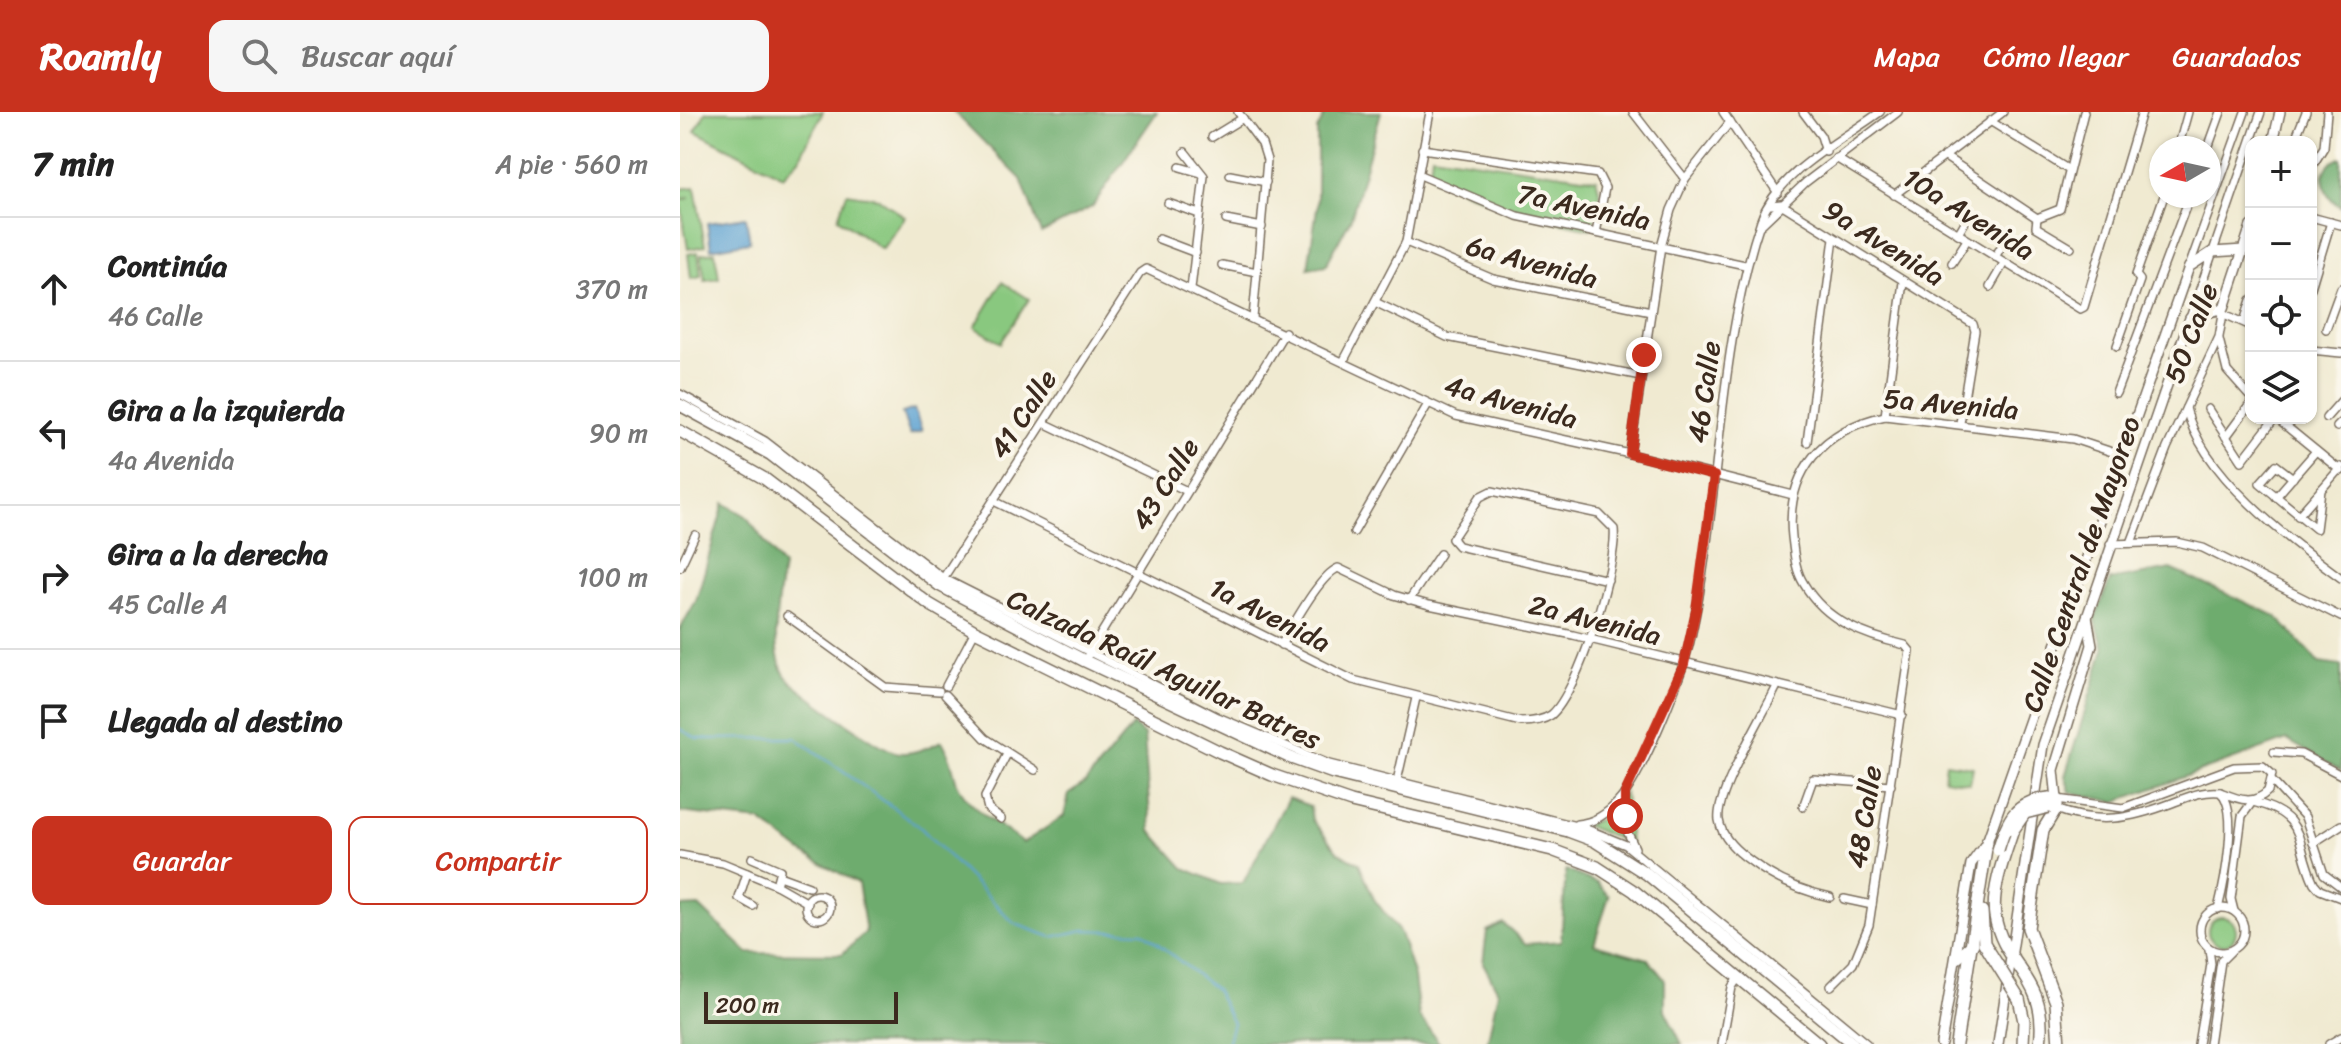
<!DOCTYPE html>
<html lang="es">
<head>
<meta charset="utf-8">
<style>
  body { margin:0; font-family:Sriracha,sans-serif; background:#f6f6f6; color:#222 }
  .controls { position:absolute; right:24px; top:24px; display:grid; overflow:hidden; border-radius:16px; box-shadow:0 2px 6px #0004 }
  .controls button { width:72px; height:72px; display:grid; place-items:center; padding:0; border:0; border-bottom:2px solid #e0e0e0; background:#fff; color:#222; font:40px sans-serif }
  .compass { position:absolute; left:1469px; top:24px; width:72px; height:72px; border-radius:50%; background:#fff; box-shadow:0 2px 6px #0004; rotate:261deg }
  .scale { position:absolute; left:24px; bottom:20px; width:194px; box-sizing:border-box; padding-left:8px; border:4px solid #3b2a1e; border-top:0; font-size:22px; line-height:28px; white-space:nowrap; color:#3b2a1e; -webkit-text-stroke:6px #fbf7ec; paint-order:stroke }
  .stop { position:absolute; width:24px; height:24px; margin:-18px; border:6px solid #c8321e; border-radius:50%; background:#fff }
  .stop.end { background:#c8321e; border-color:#fff; box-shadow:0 2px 8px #0008 }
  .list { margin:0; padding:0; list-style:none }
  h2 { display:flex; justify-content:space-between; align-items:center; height:104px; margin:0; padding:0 32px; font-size:34px }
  h2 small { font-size:26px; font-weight:400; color:#767676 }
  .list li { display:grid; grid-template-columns:52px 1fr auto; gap:24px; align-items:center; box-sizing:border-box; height:144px; padding:0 32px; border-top:2px solid #e0e0e0 }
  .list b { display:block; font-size:30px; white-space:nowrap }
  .list p { margin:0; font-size:26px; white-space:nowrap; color:#767676 }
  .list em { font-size:26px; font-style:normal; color:#767676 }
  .actions { display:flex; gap:16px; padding:24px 32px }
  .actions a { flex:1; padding:18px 0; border:2px solid #c8321e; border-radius:16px; text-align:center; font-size:28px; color:#c8321e }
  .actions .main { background:#c8321e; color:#fff }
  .icon { flex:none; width:44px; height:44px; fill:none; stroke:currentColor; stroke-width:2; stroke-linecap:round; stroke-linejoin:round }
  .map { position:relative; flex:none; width:1661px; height:932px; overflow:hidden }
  header { display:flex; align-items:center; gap:48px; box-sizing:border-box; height:112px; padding:0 40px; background:#c8321e; color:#fff }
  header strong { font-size:38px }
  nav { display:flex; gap:44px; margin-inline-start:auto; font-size:28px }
  .search { width:560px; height:72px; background:#f6f6f6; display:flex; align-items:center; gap:20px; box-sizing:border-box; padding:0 28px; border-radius:16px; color:#767676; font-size:30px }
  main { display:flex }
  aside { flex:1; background:#fff }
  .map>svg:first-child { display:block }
  .green { fill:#89c87f; stroke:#62794e; stroke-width:2 }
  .forest { fill:#6eac6e; stroke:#546b46; stroke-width:2 }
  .water { fill:#5ca1d1; stroke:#4c6678; stroke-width:2 }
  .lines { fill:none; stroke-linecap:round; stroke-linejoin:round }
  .stream { stroke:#5ca1d1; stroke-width:2 }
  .minor-casing { stroke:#7a6d5d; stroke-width:10 }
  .major-casing { stroke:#7a6d5d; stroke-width:12 }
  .highway-casing { stroke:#7a6d5d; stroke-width:14 }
  .minor { stroke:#fff; stroke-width:7 }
  .major { stroke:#fff; stroke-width:9 }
  .highway { stroke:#fff; stroke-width:11 }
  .highway-bridge-casing { stroke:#7a6d5d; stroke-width:14; stroke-linecap:butt }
  .highway-bridge { stroke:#fff; stroke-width:11 }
  .route { stroke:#c8321e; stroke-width:10 }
  .labels { text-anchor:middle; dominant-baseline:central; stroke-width:8; stroke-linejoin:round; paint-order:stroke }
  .street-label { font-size:28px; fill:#3b2a1e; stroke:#fbf7ec }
</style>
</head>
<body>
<header>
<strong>Roamly</strong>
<div class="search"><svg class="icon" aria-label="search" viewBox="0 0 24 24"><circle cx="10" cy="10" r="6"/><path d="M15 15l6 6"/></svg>Buscar aquí</div>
<nav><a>Mapa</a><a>Cómo llegar</a><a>Guardados</a></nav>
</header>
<main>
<aside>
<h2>7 min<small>A pie · 560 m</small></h2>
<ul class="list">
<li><svg class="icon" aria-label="ahead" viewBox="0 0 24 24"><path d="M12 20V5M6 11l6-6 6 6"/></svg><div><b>Continúa</b><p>46 Calle</p></div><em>370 m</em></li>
<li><svg class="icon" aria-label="left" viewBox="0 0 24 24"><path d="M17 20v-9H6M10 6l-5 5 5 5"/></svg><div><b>Gira a la izquierda</b><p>4a Avenida</p></div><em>90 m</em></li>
<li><svg class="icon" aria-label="right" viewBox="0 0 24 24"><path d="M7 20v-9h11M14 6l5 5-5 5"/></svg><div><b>Gira a la derecha</b><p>45 Calle A</p></div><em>100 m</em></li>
<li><svg class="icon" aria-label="arrive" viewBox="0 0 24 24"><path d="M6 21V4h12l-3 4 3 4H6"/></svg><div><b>Llegada al destino</b></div></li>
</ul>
<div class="actions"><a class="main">Guardar</a><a>Compartir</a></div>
</aside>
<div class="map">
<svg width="1661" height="932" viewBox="0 0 1661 932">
  <rect width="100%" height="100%" fill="#fbf7ec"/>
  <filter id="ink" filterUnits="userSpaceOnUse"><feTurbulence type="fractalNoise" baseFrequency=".0125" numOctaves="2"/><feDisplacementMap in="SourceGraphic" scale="16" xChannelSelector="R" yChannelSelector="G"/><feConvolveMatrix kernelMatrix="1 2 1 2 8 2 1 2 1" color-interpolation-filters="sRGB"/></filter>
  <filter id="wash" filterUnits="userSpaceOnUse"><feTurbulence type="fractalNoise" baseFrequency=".006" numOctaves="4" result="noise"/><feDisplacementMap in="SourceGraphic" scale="32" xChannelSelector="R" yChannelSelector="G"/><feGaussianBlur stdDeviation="1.8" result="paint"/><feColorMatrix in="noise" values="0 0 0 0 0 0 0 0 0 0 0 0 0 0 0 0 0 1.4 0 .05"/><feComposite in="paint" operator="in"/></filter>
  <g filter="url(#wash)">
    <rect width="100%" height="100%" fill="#f0ead1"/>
    <g class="green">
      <path d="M26 0H143L119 47 103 64 15 19Z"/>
      <path d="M752 43 916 67 920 81 913 114 910 117 836 101 753 66 750 58Z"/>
      <path d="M15 75 25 134 8 137 0 88 10 86 0 87V77Z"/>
      <path d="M167 81 198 86 225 105 202 137 158 106Z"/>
      <path d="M18 140 21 164 11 166 8 142Z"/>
      <path d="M35 140 39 166 25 168 21 142Z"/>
      <path d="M322 170 349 187 321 231 295 215Z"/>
      <path d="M1266 651 1293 655 1290 671 1264 667Z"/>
      <path d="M945 681 950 732 904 713 919 708Z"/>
      <circle cx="1542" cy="819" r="14"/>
    </g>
    <g class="forest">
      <path d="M274 0H477L412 95 361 121 341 67Z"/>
      <path d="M646 0H701L671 106 646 153 628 156 637 96V18Z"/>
      <path d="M1661 46V95C1642 84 1634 54 1661 46Z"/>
      <path d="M44 391 66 404 103 455C98 483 89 537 105 563 113 576 200 636 215 640 229 644 250 635 262 629 271 643 272 656 277 671 287 696 323 715 343 731L384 704 389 682 406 670 453 613 464 623 471 719 504 756 541 772 563 771 608 686 630 694 632 708 658 740 679 751 694 787 720 821 734 865 739 904 760 932H0V795L19 794 68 841 162 842 186 820 178 771 126 743 80 709 0 700V517L16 489Z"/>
      <path d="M1491 457 1596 504 1639 551 1661 554V659L1607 628 1435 690 1390 680 1385 664 1424 537 1415 507 1430 468Z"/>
      <path d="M886 758 917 771 929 784 914 832 968 847 985 868V898L1002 932H807L818 879 803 851 807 819 823 811 846 832 881 829Z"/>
    </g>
    <g class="water">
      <path d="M66 105 70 130 31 137 27 111Z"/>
      <path d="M234 297 242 319 230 323 222 301Z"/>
    </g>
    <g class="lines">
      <path class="stream" d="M0 617 17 627 116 626 239 714 335 812 372 825 404 818 463 820 535 877 553 911 547 932"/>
    </g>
  </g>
  <g filter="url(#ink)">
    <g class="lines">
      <g class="minor-casing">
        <g id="minor">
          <path d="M558 0 582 32 587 48 573 206"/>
          <path d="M953 0 1005 67"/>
          <path d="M1043 0 1098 81"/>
          <path d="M1123 0 1141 24 1146 40"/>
          <path d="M1310 9 1389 58"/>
          <path d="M532 25 563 6"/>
          <path d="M1614 30 1626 0"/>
          <path d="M1498 36 1508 0"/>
          <path d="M1528 36 1541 0"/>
          <path d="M742 37 918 62 925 76 916 121"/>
          <path d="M505 40 524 64 511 177"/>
          <path d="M1264 44 1357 106 1380 97 1404 0"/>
          <path d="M1156 46 1400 197 1404 195 1462 0"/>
          <path d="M500 55 521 61"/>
          <path d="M1631 56 1644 35 1647 0"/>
          <path d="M550 63 586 70"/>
          <path d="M740 63 837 104 1065 153"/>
          <path d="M1214 83 1323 0"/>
          <path d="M488 91 519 102"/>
          <path d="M1091 93 1101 92 1293 212 1295 219 1280 311"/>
          <path d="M1631 105 1661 113"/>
          <path d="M1357 106 1356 115 1391 136"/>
          <path d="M546 108 582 115"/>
          <path d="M1081 113 1126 70 1218 0"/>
          <path d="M1278 122 1291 100"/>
          <path d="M479 127 516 141"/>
          <path d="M726 130 813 167 971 199"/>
          <path d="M1315 145 1327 125"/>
          <path d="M1272 151 1287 128"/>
          <path d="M542 153 577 160"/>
          <path d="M1509 155 1565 0"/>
          <path d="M1310 175 1324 151"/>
          <path d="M1631 176 1651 110"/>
          <path d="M695 190 767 225 961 264"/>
          <path d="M1542 201 1571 214"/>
          <path d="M1510 206 1581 0"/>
          <path d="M1564 210 1571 188"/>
          <path d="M1646 217 1661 176"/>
          <path d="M1539 227 1547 259 1571 286"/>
          <path d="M1437 234 1460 168 1456 163 1484 84"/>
          <path d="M1631 238 1661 241"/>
          <path d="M663 250 726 130 750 0"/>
          <path d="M1436 281 1510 84"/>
          <path d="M0 282 85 329 263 466 538 605 649 652 904 716 946 733 1187 932"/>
          <path d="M1506 296C1521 362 1609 428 1661 466"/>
          <path d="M1528 297 1562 349 1595 306"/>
          <path d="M1205 304 1223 170"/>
          <path d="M1596 306 1661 359"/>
          <path d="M1646 306 1661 289"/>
          <path d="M364 311 507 379"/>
          <path d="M1657 315 1661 311"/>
          <path d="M1546 325 1571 291"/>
          <path d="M1127 330 1154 126"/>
          <path d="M950 342 981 134 991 98 1005 67 1050 10"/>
          <path d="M1613 366 1596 353 1580 371 1636 417 1641 378"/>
          <path d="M1596 385 1636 339"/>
          <path d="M314 389 673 568 841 610C852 610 862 609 871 603 898 581 938 452 934 417L919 402 812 379 800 385 772 427 778 434 928 468"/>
          <path d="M1618 404 1661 355"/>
          <path d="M674 420 748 292"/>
          <path d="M1451 431 1487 336 1539 225 1544 196"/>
          <path d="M1430 432 1497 430 1523 436 1661 505"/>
          <path d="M0 455 15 423"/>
          <path d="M262 468 460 161 466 157 776 304 950 342 1113 383"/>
          <path d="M729 488 760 442"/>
          <path d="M107 504 205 575 259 579"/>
          <path d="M601 533C613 514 639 464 658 456L714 483 749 493 893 523 1222 603"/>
          <path d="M408 543 605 220"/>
          <path d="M266 574 295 519"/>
          <path d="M1097 574C1084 602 1035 682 1039 708 1042 727 1058 740 1072 750 1096 768 1121 779 1150 785"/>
          <path d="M265 583 305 626 355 658"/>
          <path d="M1594 640 1621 642 1661 663"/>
          <path d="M717 669 736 586"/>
          <path d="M1592 669 1625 705 1644 762 1661 775"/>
          <path d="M945 682V715L955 736"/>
          <path d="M1377 687 1443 696 1554 655 1583 654 1592 662 1588 679C1573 694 1558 687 1540 680"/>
          <path d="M1573 690C1629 704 1614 729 1634 771L1640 778 1661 786"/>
          <path d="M1123 695 1133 667 1211 673"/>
          <path d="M1376 697C1418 713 1450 707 1492 691 1508 685 1523 678 1540 680 1560 696 1544 773 1538 797"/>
          <path d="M321 707 308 697 305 685 327 642"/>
          <path d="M897 712C914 711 926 702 938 690 963 663 1003 562 1011 525 1041 388 1036 241 1081 108 1098 60 1162 28 1200 0"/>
          <path d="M1633 731 1661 713"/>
          <path d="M0 743 43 751 96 773 128 791"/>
          <path d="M72 746 100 758 96 773"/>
          <path d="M67 761 59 786 73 794"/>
          <path d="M99 764 129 775"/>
          <circle cx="138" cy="795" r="12"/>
          <path d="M1164 787 1192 793"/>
          <circle cx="1542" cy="818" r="22"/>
          <path d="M1554 799 1551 787 1562 704 1573 689"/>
          <path d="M1151 874 1173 852 1189 813 1230 539 1225 533C1186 524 1146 510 1124 472 1115 458 1114 441 1112 425 1105 359 1144 317 1205 304L1393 327 1438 342"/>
          <path d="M1042 932 1052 875 1058 866"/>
          <path d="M1518 932 1531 852 1529 837"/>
          <path d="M1529 932 1541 849 1551 839"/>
          <path d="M1649 932 1661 925"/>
        </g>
      </g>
      <g class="major-casing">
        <g id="major">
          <path d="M1593 30 1600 0"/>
          <path d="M1377 687 1374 658 1412 533 1407 505"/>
          <path d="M1261 932 1291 752 1307 730 1509 155 1532 140 1564 138"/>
          <path d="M1318 932 1363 633 1510 206 1544 196 1571 114"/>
        </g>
      </g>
      <g class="highway-casing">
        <g id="highway">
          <path d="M0 293 90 342 259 473 405 549 611 646 653 661 888 719 915 729 967 762 1173 932"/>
          <path d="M0 319 85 367 249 492 295 519 540 640 592 663 671 690 872 738 917 755 954 779 1139 932"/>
          <path d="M1369 686 1377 687V695L1363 718 1348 816 1376 890 1379 932"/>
          <path d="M1333 718C1325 742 1311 778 1315 804 1323 855 1369 865 1360 932"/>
          <path d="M1302 799 1304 831 1312 844"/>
          <path d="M1277 846 1293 832"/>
          <path d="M1339 887 1344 909 1343 932"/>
          <path d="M1276 932 1307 730"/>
        </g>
      </g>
      <use href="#minor" class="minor"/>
      <use href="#major" class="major"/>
      <use href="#highway" class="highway"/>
      <g class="highway-bridge-casing">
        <g id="highway-bridge">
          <path d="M1333 718 1345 701 1369 695"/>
          <path d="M1318 738C1327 708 1335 689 1369 686"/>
          <path d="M1312 844 1339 887"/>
        </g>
      </g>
      <use href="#highway-bridge" class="highway-bridge"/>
    </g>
  </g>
  <g class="lines" filter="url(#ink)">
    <path class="route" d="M945 704V681L1004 552 1016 498 1034 364 950 342 964 243"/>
  </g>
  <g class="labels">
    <g class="street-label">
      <text transform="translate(904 95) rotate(12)">7a Avenida</text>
      <text transform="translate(1289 102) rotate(32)">10a Avenida</text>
      <text transform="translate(1204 131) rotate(32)">9a Avenida</text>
      <text transform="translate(852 150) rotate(15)">6a Avenida</text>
      <text transform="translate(1511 221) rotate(-69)">50 Calle</text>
      <text transform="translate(1024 280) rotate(-82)">46 Calle</text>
      <text transform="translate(831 290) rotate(15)">4a Avenida</text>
      <text transform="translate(1271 292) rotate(5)">5a Avenida</text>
      <text transform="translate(343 302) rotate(-57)">41 Calle</text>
      <text transform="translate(485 372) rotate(-58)">43 Calle</text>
      <text transform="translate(1401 452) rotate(-71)">Calle Central de Mayoreo</text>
      <text transform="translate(590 503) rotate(27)">1a Avenida</text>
      <text transform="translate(915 508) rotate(14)">2a Avenida</text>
      <text transform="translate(484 557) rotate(25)">Calzada Raúl Aguilar Batres</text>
      <text transform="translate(1184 705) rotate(-81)">48 Calle</text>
    </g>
  </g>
</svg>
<div class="controls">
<button>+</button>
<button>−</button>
<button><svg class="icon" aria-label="locate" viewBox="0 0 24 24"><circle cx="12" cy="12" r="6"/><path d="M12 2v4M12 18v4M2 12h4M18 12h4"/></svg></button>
<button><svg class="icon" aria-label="layers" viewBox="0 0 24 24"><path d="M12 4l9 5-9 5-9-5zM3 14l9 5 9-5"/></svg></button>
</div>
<svg class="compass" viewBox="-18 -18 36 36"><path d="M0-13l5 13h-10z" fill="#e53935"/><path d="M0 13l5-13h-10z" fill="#767676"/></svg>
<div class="scale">200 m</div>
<div class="stop" style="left:945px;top:704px"></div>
<div class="stop end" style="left:964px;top:243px"></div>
</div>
</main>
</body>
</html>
